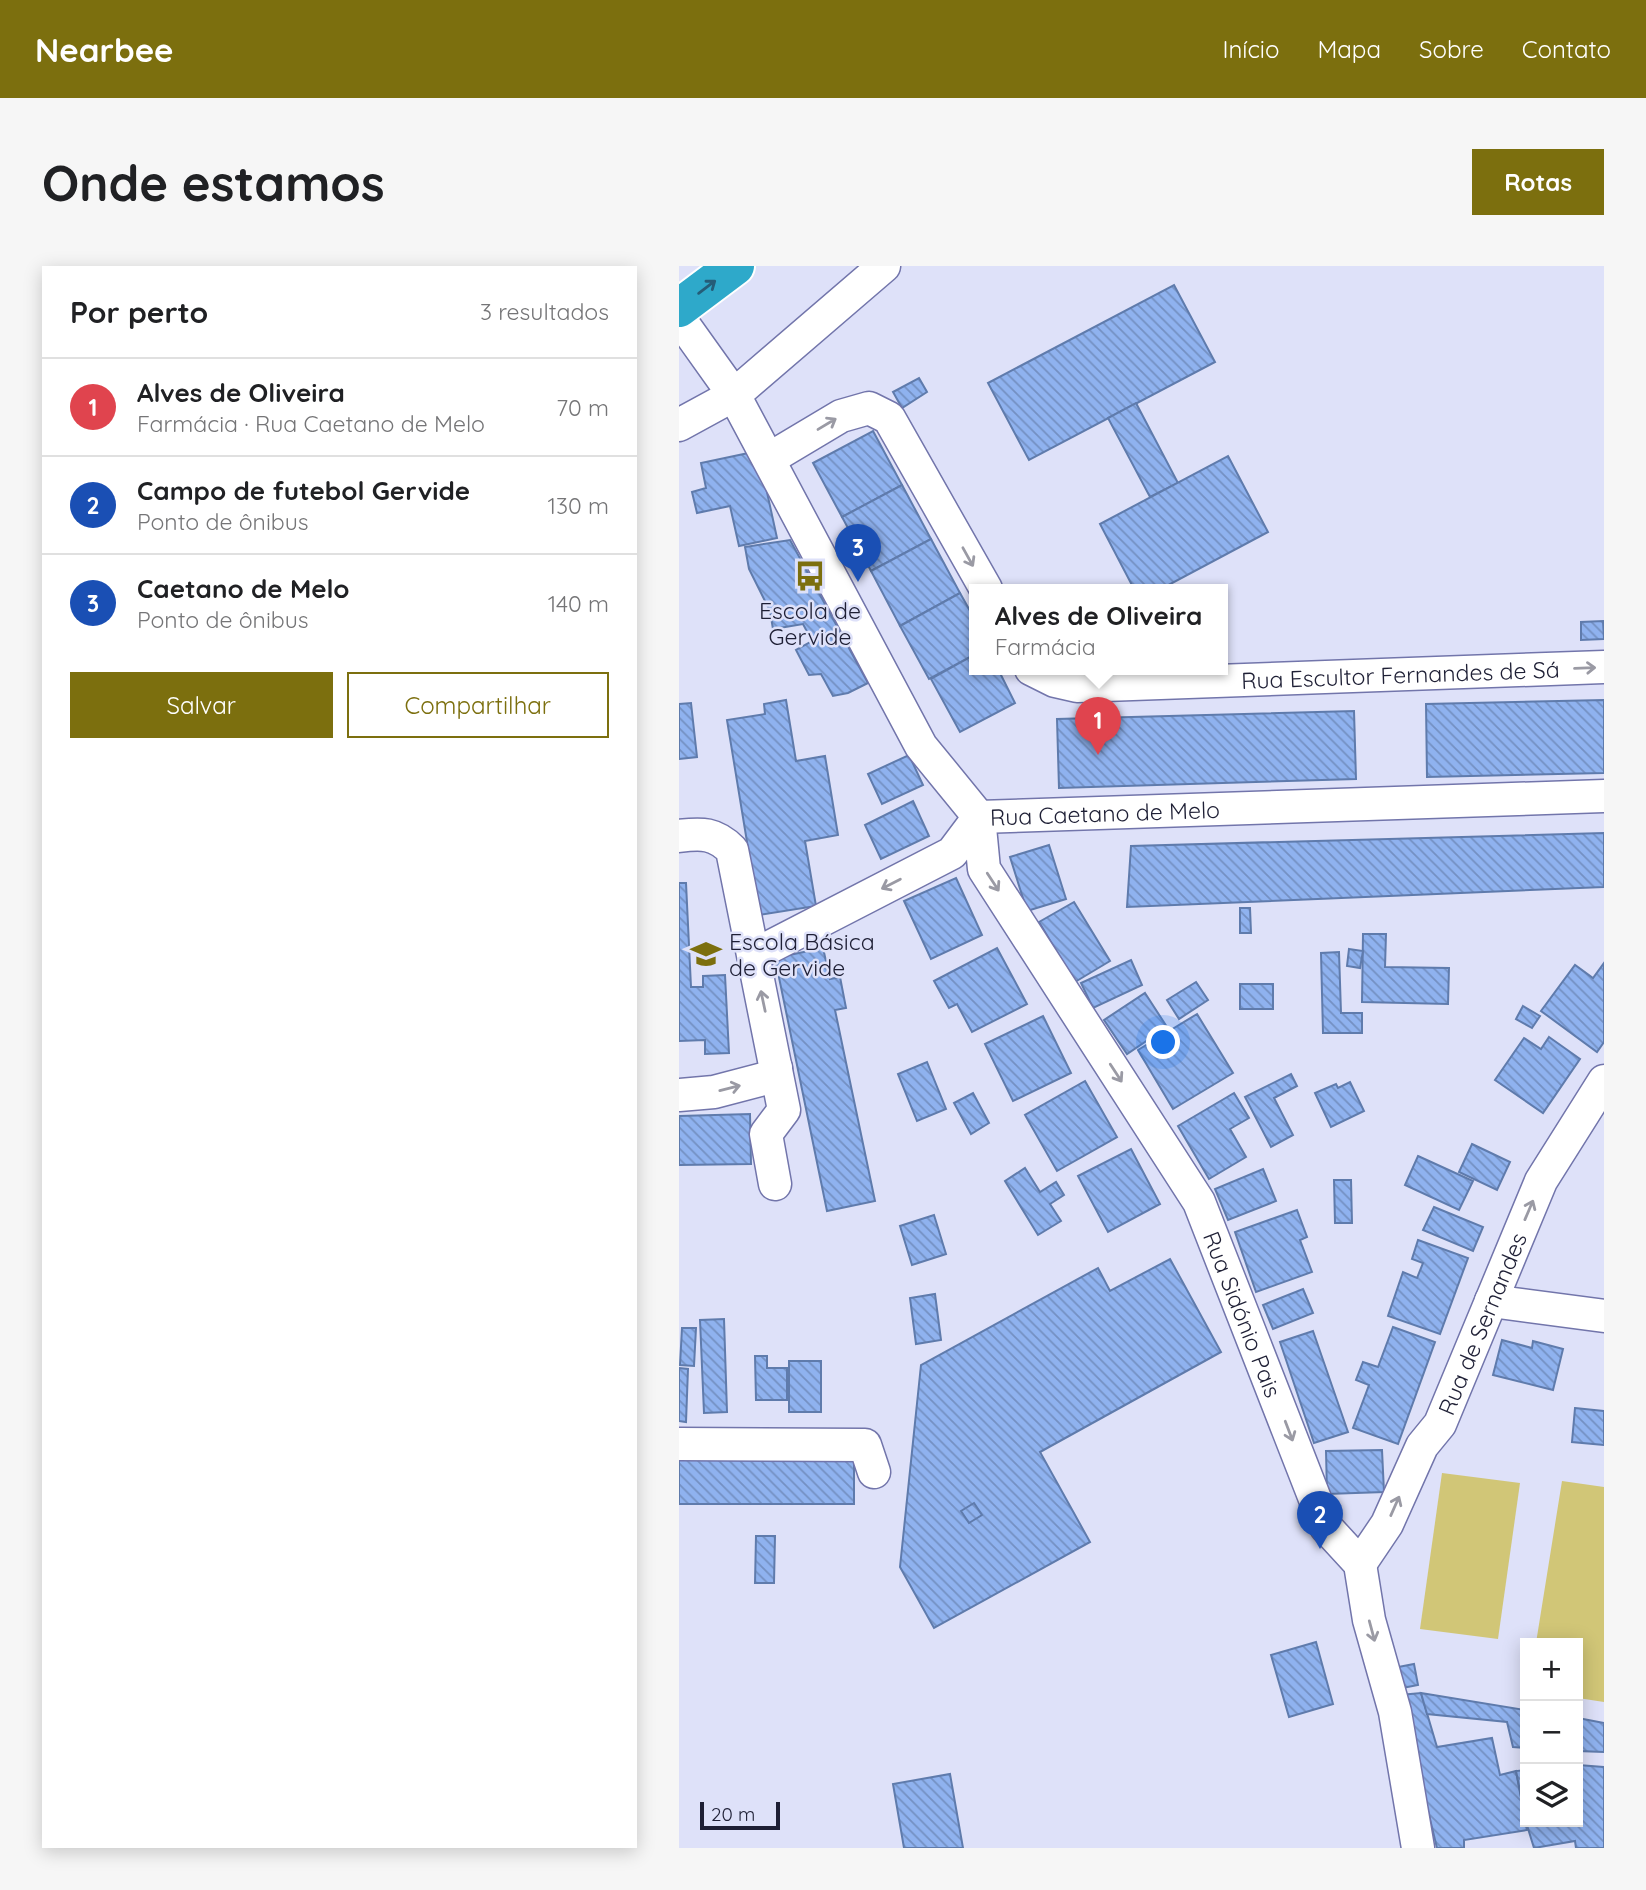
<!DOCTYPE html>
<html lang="pt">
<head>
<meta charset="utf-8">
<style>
  body { margin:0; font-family:Quicksand,sans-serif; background:#f6f6f6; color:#202124 }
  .controls { position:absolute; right:21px; bottom:21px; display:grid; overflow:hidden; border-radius:0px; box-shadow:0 4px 18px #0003 }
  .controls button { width:63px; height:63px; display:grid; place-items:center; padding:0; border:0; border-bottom:2px solid #e0e0e0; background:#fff; color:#202124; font:35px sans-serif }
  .scale { position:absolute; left:21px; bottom:18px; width:80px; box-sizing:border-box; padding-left:7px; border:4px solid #1e1f35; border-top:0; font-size:19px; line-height:24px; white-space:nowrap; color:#1e1f35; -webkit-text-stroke:5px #dee1f9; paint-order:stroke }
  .you { position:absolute; left:485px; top:777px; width:24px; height:24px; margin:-18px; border:5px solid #fff; border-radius:50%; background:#1a73e8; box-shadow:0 0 0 10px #1a73e833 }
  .badge { display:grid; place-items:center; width:46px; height:46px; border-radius:50%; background:#7c6f0e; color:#fff; font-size:23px; font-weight:700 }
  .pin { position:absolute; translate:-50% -58px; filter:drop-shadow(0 2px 4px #0008) }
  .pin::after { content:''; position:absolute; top:37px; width:24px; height:21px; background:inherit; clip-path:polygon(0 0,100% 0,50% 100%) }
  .popup { position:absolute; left:290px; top:318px; width:259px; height:91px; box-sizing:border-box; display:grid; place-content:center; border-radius:0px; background:#fff; filter:drop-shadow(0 2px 5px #0005); font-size:23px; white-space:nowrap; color:#757577 }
  .popup b { font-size:26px; color:#202124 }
  .popup::after { content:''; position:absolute; left:50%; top:100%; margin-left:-14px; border:14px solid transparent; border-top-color:#fff }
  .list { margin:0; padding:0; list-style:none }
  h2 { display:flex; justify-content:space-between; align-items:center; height:91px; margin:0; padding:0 28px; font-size:30px }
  h2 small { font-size:23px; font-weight:400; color:#757577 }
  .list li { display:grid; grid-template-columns:46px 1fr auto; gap:21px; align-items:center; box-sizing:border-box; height:98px; padding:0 28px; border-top:2px solid #e0e0e0 }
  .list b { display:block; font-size:26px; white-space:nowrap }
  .list p { margin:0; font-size:23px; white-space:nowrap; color:#757577 }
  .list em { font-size:23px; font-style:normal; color:#757577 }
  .actions { display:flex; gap:14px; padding:21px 28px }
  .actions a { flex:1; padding:16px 0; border:2px solid #7c6f0e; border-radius:0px; text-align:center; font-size:24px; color:#7c6f0e }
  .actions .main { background:#7c6f0e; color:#fff }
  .icon { flex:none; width:38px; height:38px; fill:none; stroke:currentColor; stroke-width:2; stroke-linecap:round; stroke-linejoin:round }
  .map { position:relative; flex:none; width:925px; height:1582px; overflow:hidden; border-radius:0px }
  header { display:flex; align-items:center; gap:42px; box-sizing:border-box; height:98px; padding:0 35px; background:#7c6f0e; color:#fff }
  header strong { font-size:33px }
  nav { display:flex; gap:38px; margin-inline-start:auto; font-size:24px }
  .intro { display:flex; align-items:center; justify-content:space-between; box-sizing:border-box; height:168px; padding:0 42px }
  h1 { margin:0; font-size:49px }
  .button { padding:18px 32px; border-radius:0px; background:#7c6f0e; color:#fff; font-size:24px; font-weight:700 }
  main { display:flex; gap:42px; padding:0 42px }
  aside { flex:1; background:#fff; border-radius:0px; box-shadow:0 4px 18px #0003 }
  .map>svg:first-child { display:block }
  .pitch { fill:#d1c677 }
  .building { fill:url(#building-back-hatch); stroke:#5f7bac; stroke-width:2 }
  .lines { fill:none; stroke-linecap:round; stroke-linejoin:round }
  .minor-casing { stroke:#7275ab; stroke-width:35 }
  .highway-casing { stroke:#fff; stroke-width:42 }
  .minor { stroke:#fff; stroke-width:32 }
  .highway { stroke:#2ea9ca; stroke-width:38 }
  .oneway { stroke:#255d78 }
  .oneway2 { stroke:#9a9aa4 }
  .labels { text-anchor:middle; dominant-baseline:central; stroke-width:5; stroke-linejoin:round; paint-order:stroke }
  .poi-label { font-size:23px; fill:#1e1f35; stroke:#dee1f9 }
  .street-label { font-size:23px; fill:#1e1f35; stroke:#dee1f9 }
</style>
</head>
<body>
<header>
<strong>Nearbee</strong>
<nav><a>Início</a><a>Mapa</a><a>Sobre</a><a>Contato</a></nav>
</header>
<div class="intro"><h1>Onde estamos</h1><a class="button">Rotas</a></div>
<main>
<aside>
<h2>Por perto<small>3 resultados</small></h2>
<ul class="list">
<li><span class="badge" style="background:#e0444e">1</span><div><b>Alves de Oliveira</b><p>Farmácia · Rua Caetano de Melo</p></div><em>70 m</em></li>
<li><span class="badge" style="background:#1a4fb4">2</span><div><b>Campo de futebol Gervide</b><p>Ponto de ônibus</p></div><em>130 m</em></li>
<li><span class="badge" style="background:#1a4fb4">3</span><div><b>Caetano de Melo</b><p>Ponto de ônibus</p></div><em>140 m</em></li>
</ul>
<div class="actions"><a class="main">Salvar</a><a>Compartilhar</a></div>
</aside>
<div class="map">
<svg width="925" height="1582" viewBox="0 0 925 1582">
  <defs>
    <pattern id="building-back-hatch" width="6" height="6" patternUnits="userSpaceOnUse" patternTransform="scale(1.75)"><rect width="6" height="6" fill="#8fb2ef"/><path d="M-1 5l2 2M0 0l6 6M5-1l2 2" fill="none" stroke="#7490c2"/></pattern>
  </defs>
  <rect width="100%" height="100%" fill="#dee1f9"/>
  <g class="pitch">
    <path d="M763 1207 841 1217 819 1373 741 1363Z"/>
    <path d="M883 1215 925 1221V1436L899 1432V1377H857Z"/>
  </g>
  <g class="building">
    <path d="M495 19 536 96 350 194 309 117Z"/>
    <path d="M240 112 248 126 223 142 214 126Z"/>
    <path d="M457 137 499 217 471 231 429 152Z"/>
    <path d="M194 165 223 219 163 251 134 197Z"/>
    <path d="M79 185 98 272 60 280 51 240 18 247 13 226 27 222 22 197Z"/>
    <path d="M549 190 589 266 482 323H455L421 258Z"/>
    <path d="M223 219 252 273 192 305 163 251Z"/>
    <path d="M252 273 281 327 221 360 192 305Z"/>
    <path d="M111 274 189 417 169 427 154 430 142 408 130 409 117 384 133 375 124 358 94 363 91 345 70 303 66 281Z"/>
    <path d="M281 327 295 352V389L250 413 221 360Z"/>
    <path d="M924 355 925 373 902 374V356Z"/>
    <path d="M295 389V403H319L336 437 281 466 252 413Z"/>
    <path d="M107 434 117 495 146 490 159 569 126 575 137 640 80 649 48 454 86 448 85 438Z"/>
    <path d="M925 434V507L748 511 747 438Z"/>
    <path d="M12 437 18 491 0 493V438Z"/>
    <path d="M675 445 677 513 380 522 378 453Z"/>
    <path d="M230 489 244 519 203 538 189 508Z"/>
    <path d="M234 535 250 570 202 593 186 559Z"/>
    <path d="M925 567V621L448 641 452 580Z"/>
    <path d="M370 579 387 633 348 645 331 591Z"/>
    <path d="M277 612 303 669 252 693 225 635Z"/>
    <path d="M0 617H7L12 721H24V710L46 709 50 787 26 788V774L0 775Z"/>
    <path d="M395 636 431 695 396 716 360 656Z"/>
    <path d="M561 642H571L572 667H561Z"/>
    <path d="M684 668H707L706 701 770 702 769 738 683 736Z"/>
    <path d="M144 682 151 713 161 711 167 742 156 744 196 935 148 945 96 692Z"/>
    <path d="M318 682 348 738 293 766 278 738 270 742 255 715Z"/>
    <path d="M670 683 684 685 681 702 668 700Z"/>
    <path d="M660 686 662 747H683V767H644L642 687Z"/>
    <path d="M452 694 463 719 414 742 402 717Z"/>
    <path d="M925 697V776L918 786 862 745 896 699 914 712Z"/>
    <path d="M517 716 529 734 500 753 488 734Z"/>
    <rect x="561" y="718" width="33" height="25"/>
    <path d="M466 727 488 761 448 788 425 754Z"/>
    <path d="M844 740 861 750 853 762 837 753Z"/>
    <path d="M518 748 554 807 494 843 459 784Z"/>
    <path d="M364 750 392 807 334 835 306 778Z"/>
    <path d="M870 771 901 793 864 847 816 814 845 772 862 783Z"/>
    <path d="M248 796 267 843 238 855 219 808Z"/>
    <path d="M612 808 618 820 595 832 614 869 592 881 566 831Z"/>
    <path d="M406 815 438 871 378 905 346 849Z"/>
    <path d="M671 816 685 845 652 861 636 827 657 818 659 822Z"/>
    <path d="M294 827 310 857 292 868 275 837Z"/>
    <path d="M555 827 570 852 551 863 567 891 530 913 499 860Z"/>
    <path d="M71 848 72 898 0 899V850Z"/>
    <path d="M793 878 831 896 818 924 780 906Z"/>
    <path d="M452 883 481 938 429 966 399 910Z"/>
    <path d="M739 890 794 915 780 944 726 919Z"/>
    <path d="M346 902 361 926 377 916 385 929 371 938 382 955 359 969 326 915Z"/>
    <path d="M584 903 597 935 549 954 536 923Z"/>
    <path d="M655 914H672L673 957H656Z"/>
    <path d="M755 941 804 961 794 985 744 964Z"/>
    <path d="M618 944 628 971 621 974 633 1006 577 1026 556 966Z"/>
    <path d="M255 949 267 988 233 999 221 960Z"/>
    <path d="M739 974 789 992 761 1068 709 1050 724 1006 738 1012 744 997 733 993Z"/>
    <path d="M491 993 542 1086 361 1186 411 1276 255 1362 221 1301 242 1099 419 1002 431 1025Z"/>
    <path d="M624 1023 634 1047 594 1063 584 1039Z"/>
    <path d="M256 1028 262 1074 237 1078 231 1032Z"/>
    <path d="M45 1053 48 1146 25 1147 21 1054Z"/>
    <path d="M714 1061 756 1076 719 1178 674 1162 690 1119 677 1114 684 1096 699 1101Z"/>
    <path d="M3 1062H17L15 1100 1 1099Z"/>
    <path d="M634 1065 669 1166 635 1177 601 1076Z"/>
    <path d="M823 1074 853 1082 854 1075 884 1083 874 1124 814 1109Z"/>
    <path d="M76 1090H88V1102H108V1134H77Z"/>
    <rect x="110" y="1095" width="32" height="51"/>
    <path d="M0 1102 9 1103 7 1156 0 1155Z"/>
    <path d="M896 1142 925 1145V1179L893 1176Z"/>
    <path d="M703 1184 705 1226 648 1228 647 1185Z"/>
    <rect x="0" y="1186" width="175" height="52"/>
    <path d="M295 1237 303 1249 290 1257 282 1245Z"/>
    <path d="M77 1270H96L95 1317H76Z"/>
    <path d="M637 1376 654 1438 610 1451 592 1389Z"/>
    <path d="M735 1398 739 1419 718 1423 714 1402Z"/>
    <path d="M742 1427 758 1481 813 1472 821 1509 837 1505 848 1564 785 1574V1582H758L721 1429Z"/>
    <path d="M742 1427 846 1444V1482L834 1481 828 1456 748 1448Z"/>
    <path d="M899 1452 925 1457V1486L899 1485Z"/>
    <path d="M899 1499 925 1501V1582H897L896 1575 855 1582 847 1556H899Z"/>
    <path d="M846 1504V1550L837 1505Z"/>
    <path d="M271 1508 284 1582H225L214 1518Z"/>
  </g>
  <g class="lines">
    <g class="minor-casing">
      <g id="minor">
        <path d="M0 52 55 129 242 480 300 551"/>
        <path d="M0 159 55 129 205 0"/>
        <path d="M90 193 162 150 190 142 210 152 307 323"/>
        <path id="s1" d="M352 403 376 415 398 420 925 401"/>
        <path id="s2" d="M300 551 305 603 520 936 647 1261 681 1298 690 1354 716 1446 739 1582"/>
        <path id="s3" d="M300 551 925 530"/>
        <path d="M0 570C23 567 36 567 53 584L105 844 87 868 96 918"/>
        <path d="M75 689 273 587 300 551"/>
        <path d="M0 829 35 826 92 811 97 802"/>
        <path d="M812 1035 925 1050"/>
        <path d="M0 1178 186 1179 195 1206"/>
        <path id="s4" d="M681 1298 708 1258 743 1180 761 1158 862 915 925 815"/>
      </g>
    </g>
    <g class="highway-casing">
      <path id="highway" d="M0 42 56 0"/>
    </g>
    <use href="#minor" class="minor"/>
    <use href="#highway" class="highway"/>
  </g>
  <defs><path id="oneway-shaft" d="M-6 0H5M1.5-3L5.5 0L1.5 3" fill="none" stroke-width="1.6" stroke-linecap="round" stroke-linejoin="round" transform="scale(1.75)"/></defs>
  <use class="oneway" href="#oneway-shaft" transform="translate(28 21) rotate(-37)"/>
  <g class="oneway2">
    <use href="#oneway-shaft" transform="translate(148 158) rotate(-31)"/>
    <use href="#oneway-shaft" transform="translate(289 291) rotate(61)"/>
    <use href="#oneway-shaft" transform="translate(906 402) rotate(-2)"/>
    <use href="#oneway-shaft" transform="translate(314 616) rotate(57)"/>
    <use href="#oneway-shaft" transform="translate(212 618) rotate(153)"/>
    <use href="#oneway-shaft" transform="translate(84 735) rotate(-102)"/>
    <use href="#oneway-shaft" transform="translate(437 807) rotate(57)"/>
    <use href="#oneway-shaft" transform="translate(51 822) rotate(-14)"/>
    <use href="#oneway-shaft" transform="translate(850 944) rotate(-67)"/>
    <use href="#oneway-shaft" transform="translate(610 1165) rotate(69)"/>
    <use href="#oneway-shaft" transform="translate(716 1240) rotate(-66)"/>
    <use href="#oneway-shaft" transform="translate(693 1365) rotate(75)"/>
  </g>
  <defs>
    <g id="bus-bare" transform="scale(2.415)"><path d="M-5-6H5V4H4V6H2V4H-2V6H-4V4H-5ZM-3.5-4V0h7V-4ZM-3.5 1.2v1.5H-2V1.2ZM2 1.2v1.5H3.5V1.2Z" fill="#7c6f0e" stroke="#dee1f9" stroke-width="2.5" paint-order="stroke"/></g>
    <g id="school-bare" transform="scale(2.415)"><path d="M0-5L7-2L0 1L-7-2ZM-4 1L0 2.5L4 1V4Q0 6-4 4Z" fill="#7c6f0e" stroke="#dee1f9" stroke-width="2.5" paint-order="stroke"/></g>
  </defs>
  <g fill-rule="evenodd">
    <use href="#bus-bare" x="131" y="310"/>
    <use href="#school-bare" x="27" y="688"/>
  </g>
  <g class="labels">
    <g class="poi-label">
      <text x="131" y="344">Escola de<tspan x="131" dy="26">Gervide</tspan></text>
      <text x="50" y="675" text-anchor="start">Escola Básica<tspan x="50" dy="26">de Gervide</tspan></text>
    </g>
    <g class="street-label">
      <text stroke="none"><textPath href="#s1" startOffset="373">Rua Escultor Fernandes de Sá</textPath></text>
      <text stroke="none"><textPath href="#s3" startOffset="126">Rua Caetano de Melo</textPath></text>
      <text stroke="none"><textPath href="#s2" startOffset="569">Rua Sidónio Pais</textPath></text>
      <text stroke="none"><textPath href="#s4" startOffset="271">Rua de Sernandes</textPath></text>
    </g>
  </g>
</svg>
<div class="controls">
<button>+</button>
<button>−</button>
<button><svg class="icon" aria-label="layers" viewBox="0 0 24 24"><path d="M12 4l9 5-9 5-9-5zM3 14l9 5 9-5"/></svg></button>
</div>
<div class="scale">20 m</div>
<div class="you"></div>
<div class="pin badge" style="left:419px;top:489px;background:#e0444e">1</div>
<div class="popup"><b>Alves de Oliveira</b>Farmácia</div>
<div class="pin badge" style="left:641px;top:1283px;background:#1a4fb4">2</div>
<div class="pin badge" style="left:179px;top:316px;background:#1a4fb4">3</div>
</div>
</main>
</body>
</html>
